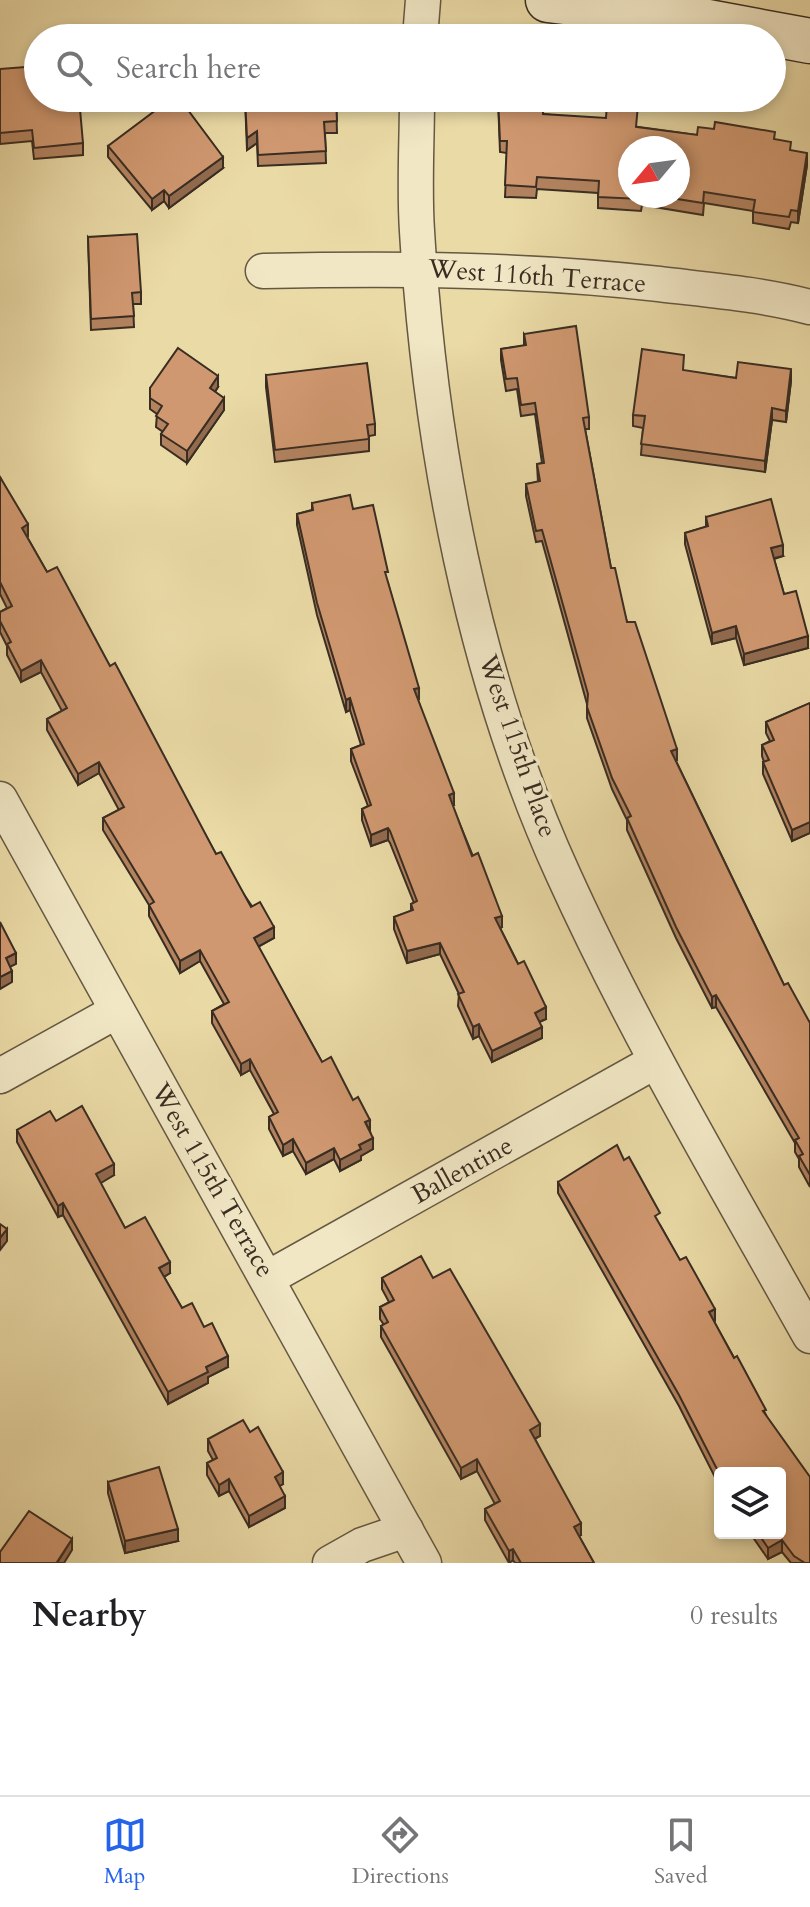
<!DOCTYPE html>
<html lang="en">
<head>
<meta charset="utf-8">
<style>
  body { margin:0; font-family:Cardo,serif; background:#f6f6f6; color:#202124 }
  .controls { position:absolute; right:24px; bottom:24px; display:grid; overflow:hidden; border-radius:8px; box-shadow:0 4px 12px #0003 }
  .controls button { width:72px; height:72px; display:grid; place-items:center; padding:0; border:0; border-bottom:2px solid #e0e0e0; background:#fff; color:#202124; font:40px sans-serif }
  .compass { position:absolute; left:618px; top:136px; width:72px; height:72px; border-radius:50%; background:#fff; box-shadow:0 4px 12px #0003; rotate:241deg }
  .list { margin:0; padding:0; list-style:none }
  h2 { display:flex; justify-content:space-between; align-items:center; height:104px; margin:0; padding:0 32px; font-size:34px }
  h2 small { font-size:26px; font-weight:400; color:#757577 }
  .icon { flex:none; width:44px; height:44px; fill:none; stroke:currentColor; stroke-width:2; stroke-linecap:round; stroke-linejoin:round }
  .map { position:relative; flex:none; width:810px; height:1563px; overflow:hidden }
  .search { position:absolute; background:#fff; box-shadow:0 4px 12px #0003; left:24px; right:24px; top:24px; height:88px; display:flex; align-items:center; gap:20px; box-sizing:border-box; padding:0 28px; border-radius:44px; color:#757577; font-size:30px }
  .sheet { height:232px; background:#fff }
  nav { display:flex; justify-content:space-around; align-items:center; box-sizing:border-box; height:112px; border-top:2px solid #e0e0e0; background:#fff; font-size:22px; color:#757577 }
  nav a { display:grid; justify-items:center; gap:4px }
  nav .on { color:#2563eb }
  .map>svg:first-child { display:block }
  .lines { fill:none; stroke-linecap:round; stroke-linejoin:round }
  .street-casing { stroke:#655843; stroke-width:37 }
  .secondary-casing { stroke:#392d22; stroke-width:47 }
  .street { stroke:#f1e7c5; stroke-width:34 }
  .secondary { stroke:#f1e7c5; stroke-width:44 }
  .wall { fill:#b38360; stroke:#392d22; stroke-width:2; fill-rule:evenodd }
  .shaded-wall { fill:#926a4e; stroke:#392d22; stroke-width:2 }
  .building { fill:#d09870; stroke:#392d22; stroke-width:2 }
  .labels { text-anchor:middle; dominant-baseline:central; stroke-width:7; stroke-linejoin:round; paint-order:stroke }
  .street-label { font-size:26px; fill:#392d22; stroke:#f1e7c5 }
</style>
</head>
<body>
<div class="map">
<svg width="810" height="1563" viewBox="0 0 810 1563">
  <rect width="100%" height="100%" fill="#eadaa6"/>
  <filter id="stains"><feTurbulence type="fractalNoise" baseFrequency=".0025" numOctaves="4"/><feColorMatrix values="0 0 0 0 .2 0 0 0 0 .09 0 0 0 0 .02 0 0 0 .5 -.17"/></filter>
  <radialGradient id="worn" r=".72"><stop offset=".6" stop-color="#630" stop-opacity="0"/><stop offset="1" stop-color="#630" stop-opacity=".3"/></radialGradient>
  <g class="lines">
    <g class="street-casing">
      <g id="street">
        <path d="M420 38 423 0"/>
        <path d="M417 98C417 142 414 187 417 231 430 446 473 677 563 874 635 1033 725 1184 810 1336"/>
        <path d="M263 271C396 268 526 269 659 284 709 290 761 294 810 307"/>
        <path d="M0 799 424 1563"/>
        <path d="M0 1076 117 1011"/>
        <path d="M268 1278 656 1061"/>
        <path d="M330 1563 362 1545 406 1530"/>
      </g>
    </g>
    <g class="secondary-casing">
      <path id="secondary" d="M548 0 676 16 810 41"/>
    </g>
    <use href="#street" class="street"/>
    <use href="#secondary" class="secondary"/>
  </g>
  <g class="wall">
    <path d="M0 69 83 143V155L34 159 32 141 0 144Z"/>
    <path d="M245 98H336L337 133H325L326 163 258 166 257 143 247 150Z"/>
    <path d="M498 98 544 114 697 135 775 140 807 165 798 223 791 222 789 229 753 223V211L704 203 703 215 642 205 641 211 598 208V193L537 189 536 198 505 197 507 153 500 152ZM630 148 678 196H630Z"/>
    <path d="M108 146 223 168 169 208 164 201 152 210 108 157Z"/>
    <path d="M88 237 141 292V304H133L134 327 91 330Z"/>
    <path d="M524 334 589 417V429H585L611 568 627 622 677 760 676 761 784 985 810 1023V1187L799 1167V1159L795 1152V1143L716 1007 712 1008 676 938 627 830V820L612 789 587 718V704L542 541 536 542 526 496V484L538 482 537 464 542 463 535 414 521 416 517 389 506 391 501 360V349L524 346Z"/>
    <path d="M684 371 736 378 791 381 786 422 772 420 765 472 641 455 643 428 633 426V415Z"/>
    <path d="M266 375 375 424V435L369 436V451L275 462 266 387Z"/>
    <path d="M218 387 215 392 224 410 187 463 161 445V434L163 432 156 427 157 414 150 409V388Z"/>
    <path d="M0 477 28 536 27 537 47 572 110 666 216 854 274 938 258 947 322 1062 370 1131 373 1149 361 1156V1160L340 1171 334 1159 306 1174 293 1151 283 1156 269 1129V1117L274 1114 250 1070 241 1075 212 1023V1011L224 1004 200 961 180 973 149 916V905L103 830V818L119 810 99 773 78 785 47 730V719L62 711 41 672 21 682 7 655V646L0 632V612L7 608 0 594Z"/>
    <path d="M312 503 353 509 388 583 419 699 418 700 454 805H452L502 927 500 928 546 1019 539 1022 542 1038 492 1062 479 1036 473 1039 458 1006 459 994 440 954 407 963 394 929V917L411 911V904L414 903 390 843 388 840 371 846 362 820V809L368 806 351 761V749L361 745 350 710 346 712 317 615 297 525V514L312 510Z"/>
    <path d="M706 517 783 556 774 559 784 594 808 648 744 665 736 638 712 644 685 544V533L706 527Z"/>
    <path d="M810 703V834V833L792 841 763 774V762H764L762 756V745L770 741 766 733V722Z"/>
    <path d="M56 1121 114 1175 100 1183 125 1228 170 1273 164 1277 182 1308 204 1327 228 1367 208 1377V1383L168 1404 63 1215 58 1217 17 1142V1130Z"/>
    <path d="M558 1182 660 1225 766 1415 810 1563H791L782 1552 768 1559 750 1533H780L720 1473V1487L679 1406 558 1193Z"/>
    <path d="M382 1278H433L540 1436 535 1439 581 1535 579 1536 594 1563H515L513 1560 509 1563 485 1520V1509L495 1504 477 1471 461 1479 381 1337V1326L384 1325 380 1319V1307L389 1302 382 1289Z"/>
    <path d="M250 1432 283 1484 279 1486 285 1508 249 1527 229 1491 219 1496 207 1475V1463L213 1460 208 1451V1439Z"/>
    <path d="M108 1482 178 1541 125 1553 108 1493Z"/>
  </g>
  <g class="shaded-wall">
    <path d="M257 131V143L247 150V138Z"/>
    <path d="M807 153V165L798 223V211Z"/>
    <path d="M223 157V168L169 208V196Z"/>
    <path d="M164 190V201L152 210V199Z"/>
    <path d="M791 369V381L786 422V411Z"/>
    <path d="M218 376V387L210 399V388Z"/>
    <path d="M224 398V410L187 463V451Z"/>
    <path d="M772 408V420L765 472V461Z"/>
    <path d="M28 524V536L22 539V528Z"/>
    <path d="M783 545V556L771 559V548Z"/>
    <path d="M736 626V638L712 644V633Z"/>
    <path d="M808 636V648L744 665V654Z"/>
    <path d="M41 660V672L21 682V671Z"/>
    <path d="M419 688V699L414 701V689Z"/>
    <path d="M350 698V710L346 712V700Z"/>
    <path d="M677 749V760L671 762V751Z"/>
    <path d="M99 762V773L78 785V774Z"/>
    <path d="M454 793V805L449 807V795Z"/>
    <path d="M810 822V833L792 841V830Z"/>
    <path d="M388 828V840L371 846V835Z"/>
    <path d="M502 916V927L495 930V918Z"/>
    <path d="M274 927V938L254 949V938Z"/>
    <path d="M440 943V954L407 963V951Z"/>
    <path d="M200 950V961L180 973V961Z"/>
    <path d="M16 953V964L6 969V958Z"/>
    <path d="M12 971V982L0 989V977Z"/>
    <path d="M716 995V1007L712 1008V997Z"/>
    <path d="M546 1007V1019L535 1024V1013Z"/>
    <path d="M479 1024V1036L473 1039V1027Z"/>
    <path d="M542 1027V1038L492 1062V1051Z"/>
    <path d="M250 1059V1070L241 1075V1064Z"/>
    <path d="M370 1120V1131L365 1122Z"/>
    <path d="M373 1138V1149L361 1156V1160L340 1171V1160L359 1145Z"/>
    <path d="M293 1139V1151L283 1156V1145Z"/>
    <path d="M334 1148V1159L306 1174V1163Z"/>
    <path d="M114 1164V1175L96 1186V1174Z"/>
    <path d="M63 1203V1215L58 1217V1206Z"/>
    <path d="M7 1229V1241L0 1250V1238Z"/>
    <path d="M170 1262V1273L159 1280V1268Z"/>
    <path d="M715 1309V1321L709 1324V1312Z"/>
    <path d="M228 1356V1367L208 1377V1383L168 1404V1392L206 1367Z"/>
    <path d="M540 1424V1436L530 1441V1430Z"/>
    <path d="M477 1459V1471L461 1479V1468Z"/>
    <path d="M283 1472V1484L275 1489V1477Z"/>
    <path d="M229 1479V1491L219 1496V1485Z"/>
    <path d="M285 1496V1508L249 1527V1516Z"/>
    <path d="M581 1523V1535L574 1539V1527Z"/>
    <path d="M178 1529V1541L125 1553V1541Z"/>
    <path d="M72 1539V1550L64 1563H57Z"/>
    <path d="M782 1540V1552L768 1559V1548Z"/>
    <path d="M513 1549V1560L509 1563V1551Z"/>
  </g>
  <g class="building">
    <path d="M38 66V98H79L83 143 34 148 32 130 0 133V69Z"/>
    <path d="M172 98H179L223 157 169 196 164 190 152 199 108 146Z"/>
    <path d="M245 98H336L337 121 324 122 326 151 258 155 257 131 247 138Z"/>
    <path d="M498 98 544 99 543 114 606 118 607 103 638 105 636 127 697 135 698 127 714 129 715 122 775 132 774 139 791 142 790 150 807 153 798 211 791 210 789 217 753 212 755 200 704 192 703 203 658 196H678V148H630V196H641V199L598 197 599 181 537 177 536 187 505 185 507 141H500Z"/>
    <path d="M137 234 141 292 132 293 134 316 91 319 88 237Z"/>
    <path d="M576 326 589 417 583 418 611 568H615L627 622H635L677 749 671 751 784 985 788 983 810 1023V1175L799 1156 803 1154 795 1140 799 1138 716 995 712 997 676 927 627 818 631 816 612 778 587 707 588 694 542 530 536 531 526 484 540 481 537 464 544 463 535 403 521 405 517 378 506 379 501 349 526 345 524 334Z"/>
    <path d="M178 348 218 376 210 388 224 398 187 451 161 434 168 424 156 416 162 406 150 398V388Z"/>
    <path d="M642 349 684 355 683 370 736 378 738 362 791 369 786 411 772 408 765 461 641 444 645 416 633 415Z"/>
    <path d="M367 363 375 424 367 425 369 439 275 450 266 375Z"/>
    <path d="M0 477 28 524 22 528 47 572 57 567 110 666 115 663 216 854 221 852 251 907 260 902 274 927 254 938 322 1062 331 1057 353 1100 358 1097 370 1120 365 1122 373 1138 359 1145 361 1149 340 1160 334 1148 306 1163 293 1139 283 1145 269 1117 278 1112 250 1059 241 1064 212 1011 229 1002 200 950 180 961 149 905 154 902 103 818 124 807 99 762 78 774 47 719 67 708 41 660 21 671 7 644 11 642 0 621V612L12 606 0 582Z"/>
    <path d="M350 495 353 509 373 505 388 572H385L419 688 414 689 454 793 449 795 472 856 478 853 502 916 495 918 518 964 524 961 546 1007 535 1013 542 1027 492 1051 479 1024 473 1027 458 994 464 992 440 943 407 951 394 917 413 910 411 904 417 901 390 831 388 828 371 835 362 809 371 805 351 749 364 744 350 698 346 700 317 603 297 514 313 510 312 503Z"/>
    <path d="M771 499 783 545 771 548 784 594 796 591 808 636 744 654 736 626 712 633 685 533 708 526 706 517Z"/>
    <path d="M810 703V823V822L792 830 763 762 769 760 762 745 774 740 766 722Z"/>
    <path d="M0 922 16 953 6 958 12 971 0 977Z"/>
    <path d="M82 1106 114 1164 96 1174 125 1228 145 1217 170 1262 159 1268 182 1308 192 1303 204 1327 212 1323 228 1356 206 1367 208 1372 168 1392 63 1203 58 1206 17 1130 50 1111 56 1121Z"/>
    <path d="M617 1145 624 1160 629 1157 660 1213 655 1216 680 1260 686 1257 715 1309 709 1312 734 1358 737 1356 766 1410 763 1411 810 1477V1563H805L794 1556 782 1540 768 1548 758 1533H780V1473H720V1475L679 1395 558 1182Z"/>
    <path d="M0 1224 7 1229 0 1238Z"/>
    <path d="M421 1256 433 1278 450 1269 540 1424 530 1430 581 1523 574 1527 594 1563H521L513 1549 509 1551 485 1509 500 1501 477 1459 461 1468 381 1326 388 1322 380 1307 394 1300 382 1278Z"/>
    <path d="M243 1420 250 1432 258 1427 283 1472 275 1477 285 1496 249 1516 229 1479 219 1485 207 1463 217 1458 208 1439Z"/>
    <path d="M159 1467 178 1529 125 1541 108 1482Z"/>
    <path d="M29 1511 72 1539 57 1562 59 1563H0V1552Z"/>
  </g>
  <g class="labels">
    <g class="street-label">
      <text transform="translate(537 276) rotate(4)">West 116th Terrace</text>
      <text transform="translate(518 746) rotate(71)">West 115th Place</text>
      <text transform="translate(462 1170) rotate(-29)">Ballentine</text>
      <text transform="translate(213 1180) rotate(60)">West 115th Terrace</text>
    </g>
  </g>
  <rect width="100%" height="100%" filter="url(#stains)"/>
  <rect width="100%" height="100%" fill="url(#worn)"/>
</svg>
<div class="controls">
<button><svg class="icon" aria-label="layers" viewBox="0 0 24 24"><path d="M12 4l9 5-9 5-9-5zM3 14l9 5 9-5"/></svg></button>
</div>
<svg class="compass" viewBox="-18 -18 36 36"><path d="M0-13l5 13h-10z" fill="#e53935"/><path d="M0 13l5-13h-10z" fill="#757577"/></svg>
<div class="search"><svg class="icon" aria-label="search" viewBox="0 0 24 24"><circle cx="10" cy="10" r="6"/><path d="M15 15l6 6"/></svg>Search here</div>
</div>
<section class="sheet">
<h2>Nearby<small>0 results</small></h2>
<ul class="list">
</ul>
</section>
<nav>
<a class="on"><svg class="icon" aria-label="map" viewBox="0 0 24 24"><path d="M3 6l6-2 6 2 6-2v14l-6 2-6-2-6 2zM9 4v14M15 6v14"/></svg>Map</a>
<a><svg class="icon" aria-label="directions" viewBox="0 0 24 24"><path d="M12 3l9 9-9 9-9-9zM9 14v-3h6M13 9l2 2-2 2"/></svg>Directions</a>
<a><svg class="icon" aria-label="saved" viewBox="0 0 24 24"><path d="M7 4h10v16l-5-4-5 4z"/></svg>Saved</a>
</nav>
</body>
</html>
